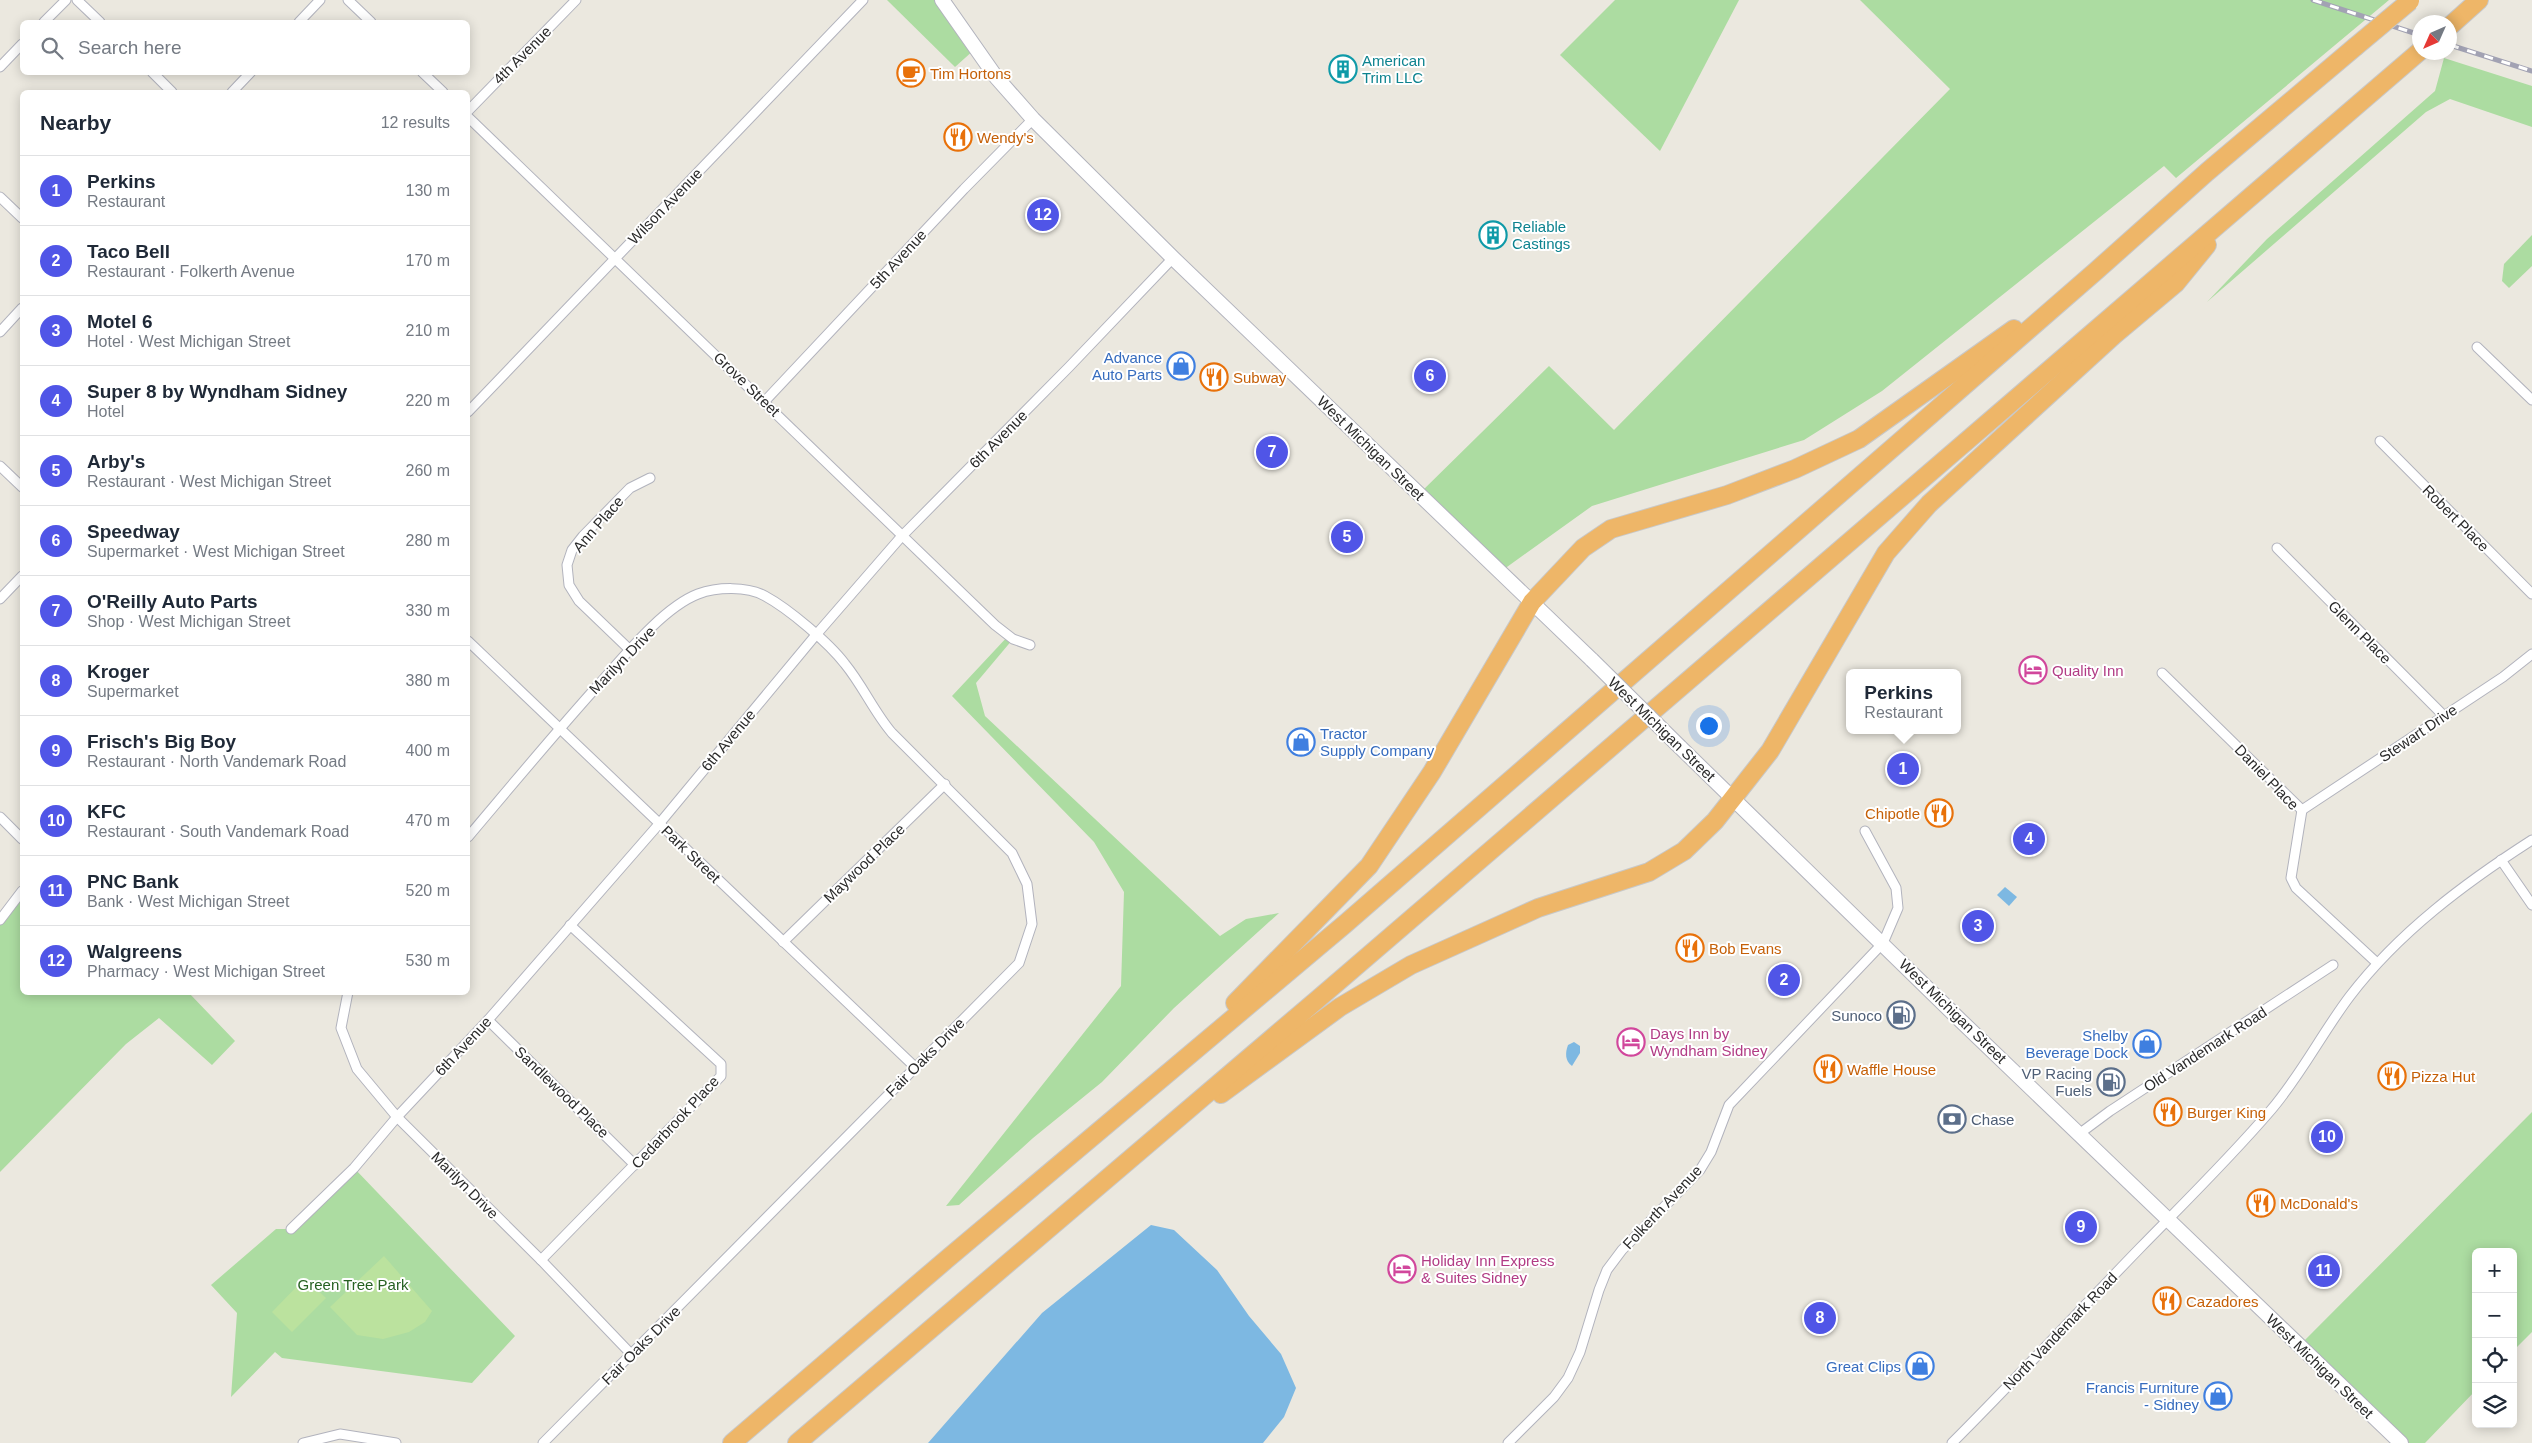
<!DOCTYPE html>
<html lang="en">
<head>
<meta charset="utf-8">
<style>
  body { margin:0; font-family:Arial,sans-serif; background:#f6f6f7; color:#1f2937 }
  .controls { position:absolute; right:15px; bottom:15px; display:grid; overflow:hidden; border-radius:8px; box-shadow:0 2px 12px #0003 }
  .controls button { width:45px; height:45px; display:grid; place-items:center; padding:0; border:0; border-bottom:1px solid #e0e1e3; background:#fff; color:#1f2937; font:25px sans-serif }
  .compass { position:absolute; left:2412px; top:15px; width:45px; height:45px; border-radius:50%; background:#fff; box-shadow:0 2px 12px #0003; rotate:225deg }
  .you { position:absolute; left:1708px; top:725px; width:18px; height:18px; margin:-12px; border:4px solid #fff; border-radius:50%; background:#1a73e8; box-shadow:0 0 0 8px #1a73e833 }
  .badge { display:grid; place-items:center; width:32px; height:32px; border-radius:50%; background:#5055e7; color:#fff; font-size:16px; font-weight:700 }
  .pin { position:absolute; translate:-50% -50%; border:2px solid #fff; box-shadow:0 1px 5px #0006 }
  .popup { position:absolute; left:1846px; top:669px; width:115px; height:65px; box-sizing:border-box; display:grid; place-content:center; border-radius:8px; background:#fff; filter:drop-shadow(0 1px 4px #0005); font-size:16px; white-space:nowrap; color:#747a83 }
  .popup b { font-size:19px; color:#1f2937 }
  .popup::after { content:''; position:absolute; left:50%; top:100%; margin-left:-10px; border:10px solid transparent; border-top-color:#fff }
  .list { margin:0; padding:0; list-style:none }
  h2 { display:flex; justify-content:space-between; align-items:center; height:65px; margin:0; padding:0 20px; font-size:21px }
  h2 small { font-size:16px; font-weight:400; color:#747a83 }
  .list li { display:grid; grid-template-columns:32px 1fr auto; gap:15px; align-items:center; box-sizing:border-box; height:70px; padding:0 20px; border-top:1px solid #e0e1e3 }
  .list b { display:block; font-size:19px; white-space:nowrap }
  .list p { margin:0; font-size:16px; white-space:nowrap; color:#747a83 }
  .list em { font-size:16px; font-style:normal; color:#747a83 }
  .icon { flex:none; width:28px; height:28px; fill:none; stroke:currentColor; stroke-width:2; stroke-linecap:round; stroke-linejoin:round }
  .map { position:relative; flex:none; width:2532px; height:1443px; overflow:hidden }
  .search { position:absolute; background:#fff; box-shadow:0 2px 12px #0003; left:20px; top:20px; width:450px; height:55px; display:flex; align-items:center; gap:12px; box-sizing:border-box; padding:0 18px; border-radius:8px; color:#747a83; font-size:19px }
  .panel { position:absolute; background:#fff; box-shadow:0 2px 12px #0003; left:20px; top:90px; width:450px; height:905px; border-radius:8px }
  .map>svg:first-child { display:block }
  .green { fill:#acdca1 }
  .pitch { fill:#bbe29e }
  .water { fill:#7db8e2 }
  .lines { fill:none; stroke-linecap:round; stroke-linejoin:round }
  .minor-casing { stroke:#b2b3bd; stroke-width:11 }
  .secondary-casing { stroke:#b2b3bd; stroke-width:16 }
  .motorway-casing { stroke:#c8c8c8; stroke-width:20 }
  .minor { stroke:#fff; stroke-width:9 }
  .secondary { stroke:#fff; stroke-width:14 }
  .motorway { stroke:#eeb668; stroke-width:18 }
  .rail-casing { stroke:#a2a2b3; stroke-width:5 }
  .rail { stroke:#fff; stroke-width:3; stroke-dasharray:9; stroke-linecap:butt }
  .secondary-bridge-casing { stroke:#b2b3bd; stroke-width:16; stroke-linecap:butt }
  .motorway-bridge-casing { stroke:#c8c8c8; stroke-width:20; stroke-linecap:butt }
  .secondary-bridge { stroke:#fff; stroke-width:14 }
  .motorway-bridge { stroke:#eeb668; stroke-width:18 }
  .labels { text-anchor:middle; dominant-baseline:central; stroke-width:4; stroke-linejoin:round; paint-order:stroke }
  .street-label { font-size:15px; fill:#2b2b2b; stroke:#fff }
  .culture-label { font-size:15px; fill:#0d838f; stroke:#fff; text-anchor:start }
  .food-label { font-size:15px; fill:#c56008; stroke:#fff; text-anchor:start }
  .shop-label { font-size:15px; fill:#366cbe; stroke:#fff; text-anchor:end }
  .hotel-label { font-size:15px; fill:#b23c85; stroke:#fff; text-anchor:start }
  .service-label { font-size:15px; fill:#4e5e75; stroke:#fff; text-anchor:end }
  .park-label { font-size:15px; fill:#266122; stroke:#fff }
</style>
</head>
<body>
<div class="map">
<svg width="2532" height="1443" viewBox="0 0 2532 1443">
  <rect width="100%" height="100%" fill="#ebe8df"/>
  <g class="green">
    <path d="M887 0H942L975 49 955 67Z"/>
    <path d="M1615 0H1739L1660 151 1560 55Z"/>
    <path d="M1860 0H2389L2176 178 2164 166 1882 391 1804 440 1592 506 1500 572 1419 494 1549 366 1614 430 1950 89Z"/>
    <path d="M2444 58 2532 86V127L2450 99 2426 112 2207 302 2267 239 2435 91Z"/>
    <path d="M2532 235V266L2509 288 2502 281 2504 264Z"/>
    <path d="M1009 635 1013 639 976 683 985 716 1220 936 1246 919 1279 913 1174 1008 1102 1082 1033 1138 959 1205 946 1206 1121 986 1124 892 1094 842 952 696Z"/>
    <path d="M22 891V992L189 993 235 1041 212 1065 159 1018 126 1044 0 1172V920Z"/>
    <path d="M2532 1112V1332L2513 1351V1252H2476V1390L2425 1443H2401L2299 1346Z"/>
    <path d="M354 1168 515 1336 472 1383 282 1358 275 1352 231 1397 237 1313 211 1285 276 1229H291Z"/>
  </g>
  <g class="pitch">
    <path d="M384 1256 432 1311 425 1322 409 1332 383 1339 357 1335 330 1307Z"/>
    <path d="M305 1278 326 1298 292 1332 272 1312Z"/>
  </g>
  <g class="water">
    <path d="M2005 887 2017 897 2009 906 1997 895Z"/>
    <path d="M1574 1042 1580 1046V1053L1572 1066C1565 1061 1565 1053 1568 1045Z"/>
    <path d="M1151 1225 1174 1230 1217 1270 1249 1316 1281 1354 1296 1388 1284 1417 1263 1443H928L1042 1313Z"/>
  </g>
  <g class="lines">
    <g class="minor-casing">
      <g id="minor">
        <path d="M77 0 100 22"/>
        <path d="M348 0 371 22"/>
        <path d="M44 22 66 0"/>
        <path d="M299 22 320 0"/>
        <path d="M0 67 22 44"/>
        <path d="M152 72 172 92"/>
        <path d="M422 72 443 92"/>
        <path d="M232 92 251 72"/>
        <path d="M468 111 576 0"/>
        <path d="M468 117 995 625 1013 639 1030 645"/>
        <path d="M0 197 22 218"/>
        <path d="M0 332 22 308"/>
        <path d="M2477 347 2532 400"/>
        <path d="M765 401 964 189 1033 119"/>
        <path d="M468 412 863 0"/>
        <path d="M2380 441 2532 594"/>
        <path d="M0 466 22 487"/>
        <path d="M2277 548 2443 715"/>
        <path d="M0 599 22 576"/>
        <path d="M468 641 915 1067"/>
        <path d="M630 650 579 601 569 585 567 565 572 550 583 536 630 488 650 478"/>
        <path d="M2162 673 2302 810"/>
        <path d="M2302 810 2503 677 2532 654"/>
        <path d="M2302 810 2291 878 2296 888 2377 963"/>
        <path d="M0 817 22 839"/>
        <path d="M468 837C512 785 555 733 601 682 625 655 664 607 698 594 717 587 747 586 765 596 789 609 829 643 845 664 863 686 874 712 892 733L1012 853 1027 884 1032 924 1019 963 543 1443"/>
        <path d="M2501 860 2532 905"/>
        <path d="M0 920 22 891"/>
        <path d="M783 942 945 784"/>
        <path d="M348 992 341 1028 357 1069 397 1117 541 1260 632 1355"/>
        <path d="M488 1020 635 1165"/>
        <path d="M2079 1134 2110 1111 2333 965"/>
        <path d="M291 1229 354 1168 397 1117 488 1020 659 824 815 636 901 537 1069 367 1173 258"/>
        <path d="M541 1260 721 1076V1064L570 925"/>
        <path d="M303 1443 340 1434 396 1443"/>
        <path d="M1508 1443 1554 1397 1568 1378 1580 1352 1599 1290 1607 1270 1622 1250 1700 1170 1711 1152 1729 1105 1883 943 1898 908 1896 888 1865 831"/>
        <path d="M1952 1443C2016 1379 2077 1313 2140 1248 2184 1203 2230 1158 2271 1110 2301 1075 2322 1033 2350 996 2399 932 2465 883 2532 840"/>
      </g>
    </g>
    <g class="secondary-casing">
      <g id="secondary">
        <path d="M942 0 996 77 1033 119 1173 258 1592 660"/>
        <path d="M1680 747 1960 1020 2401 1443"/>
      </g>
    </g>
    <g class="motorway-casing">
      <g id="motorway">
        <path d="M2450 26 2479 0"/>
        <path d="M1235 1003 1369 866 1432 772 1532 602 1583 548 1611 529 1727 495 1795 469 1859 439 2014 329"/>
        <path d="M1221 1094 1340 1007 1411 965 1538 908 1649 872 1684 851 1715 821 1770 751 1886 553 1929 504 2114 335 2176 283 2207 245"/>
        <path d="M732 1443 947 1259 1345 924 2096 271 2207 172 2355 47"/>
        <path d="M797 1443 1318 999 2420 51"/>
      </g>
    </g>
    <use href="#minor" class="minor"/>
    <use href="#secondary" class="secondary"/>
    <use href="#motorway" class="motorway"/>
    <g class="rail-casing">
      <g id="rail">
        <path d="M2313 0 2420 35"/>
        <path d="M2450 45 2532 71"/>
      </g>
    </g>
    <use href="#rail" class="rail"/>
    <g class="secondary-bridge-casing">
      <path id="secondary-bridge" d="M1592 660 1680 747"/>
    </g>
    <g class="motorway-bridge-casing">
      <path id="motorway-bridge" d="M2355 47 2410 1"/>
    </g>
    <use href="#secondary-bridge" class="secondary-bridge"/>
    <use href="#motorway-bridge" class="motorway-bridge"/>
  </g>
  <defs>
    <g id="building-ring" transform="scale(1.4375)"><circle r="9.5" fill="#fff" stroke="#0f9aa8" stroke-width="1.5"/><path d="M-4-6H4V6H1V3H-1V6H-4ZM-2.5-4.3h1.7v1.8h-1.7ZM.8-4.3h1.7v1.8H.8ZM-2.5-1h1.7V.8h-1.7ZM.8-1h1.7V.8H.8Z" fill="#0f9aa8"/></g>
    <g id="cafe-ring" transform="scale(1.4375)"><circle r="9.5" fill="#fff" stroke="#e8710a" stroke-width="1.5"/><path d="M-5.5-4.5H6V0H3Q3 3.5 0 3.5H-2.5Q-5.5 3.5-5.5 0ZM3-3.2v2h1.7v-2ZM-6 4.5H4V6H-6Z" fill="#e8710a"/></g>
    <g id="restaurant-ring" transform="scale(1.4375)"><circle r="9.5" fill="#fff" stroke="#e8710a" stroke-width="1.5"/><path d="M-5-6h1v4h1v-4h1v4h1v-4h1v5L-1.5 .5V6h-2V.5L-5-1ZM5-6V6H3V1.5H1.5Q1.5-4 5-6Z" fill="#e8710a"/></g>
    <g id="shop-ring" transform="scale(1.4375)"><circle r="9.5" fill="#fff" stroke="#3f7fe0" stroke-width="1.5"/><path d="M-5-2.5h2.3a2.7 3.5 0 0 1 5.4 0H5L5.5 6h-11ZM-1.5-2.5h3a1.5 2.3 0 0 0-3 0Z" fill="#3f7fe0"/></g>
    <g id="hotel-ring" transform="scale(1.4375)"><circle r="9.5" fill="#fff" stroke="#d1479c" stroke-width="1.5"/><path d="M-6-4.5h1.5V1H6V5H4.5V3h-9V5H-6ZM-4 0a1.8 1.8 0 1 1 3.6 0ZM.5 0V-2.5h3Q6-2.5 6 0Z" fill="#d1479c"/></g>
    <g id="fuel-ring" transform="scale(1.4375)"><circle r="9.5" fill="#fff" stroke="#5c6f8a" stroke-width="1.5"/><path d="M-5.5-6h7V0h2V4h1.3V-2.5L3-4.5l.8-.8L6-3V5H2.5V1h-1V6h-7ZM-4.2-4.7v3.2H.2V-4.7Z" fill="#5c6f8a"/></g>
    <g id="bank-ring" transform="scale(1.4375)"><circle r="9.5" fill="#fff" stroke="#5c6f8a" stroke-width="1.5"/><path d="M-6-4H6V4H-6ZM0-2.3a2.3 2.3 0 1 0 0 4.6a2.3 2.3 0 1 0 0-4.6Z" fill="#5c6f8a"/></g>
  </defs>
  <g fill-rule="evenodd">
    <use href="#building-ring" x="1343" y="69"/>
    <use href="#cafe-ring" x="911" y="73"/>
    <use href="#restaurant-ring" x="958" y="137"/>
    <use href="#building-ring" x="1493" y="235"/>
    <use href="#shop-ring" x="1181" y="366"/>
    <use href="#restaurant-ring" x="1214" y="377"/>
    <use href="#hotel-ring" x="2033" y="670"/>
    <use href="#shop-ring" x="1301" y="742"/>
    <use href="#restaurant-ring" x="1939" y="813"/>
    <use href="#restaurant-ring" x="1690" y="948"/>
    <use href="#fuel-ring" x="1901" y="1015"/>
    <use href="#hotel-ring" x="1631" y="1042"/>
    <use href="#shop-ring" x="2147" y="1044"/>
    <use href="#restaurant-ring" x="1828" y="1069"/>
    <use href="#restaurant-ring" x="2392" y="1076"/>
    <use href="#fuel-ring" x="2111" y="1082"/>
    <use href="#restaurant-ring" x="2168" y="1112"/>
    <use href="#bank-ring" x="1952" y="1119"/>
    <use href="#restaurant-ring" x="2261" y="1203"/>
    <use href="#hotel-ring" x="1402" y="1269"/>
    <use href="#restaurant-ring" x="2167" y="1301"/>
    <use href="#shop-ring" x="1920" y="1366"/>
    <use href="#shop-ring" x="2218" y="1396"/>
  </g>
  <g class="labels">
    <g class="street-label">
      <text transform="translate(522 55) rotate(-45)">4th Avenue</text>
      <text transform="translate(665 206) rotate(-46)">Wilson Avenue</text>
      <text transform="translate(898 259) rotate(-47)">5th Avenue</text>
      <text transform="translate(747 384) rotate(44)">Grove Street</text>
      <text transform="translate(998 439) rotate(-45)">6th Avenue</text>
      <text transform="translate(1371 448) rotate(44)">West Michigan Street</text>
      <text transform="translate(2456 518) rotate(45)">Robert Place</text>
      <text transform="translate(598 524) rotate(-49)">Ann Place</text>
      <text transform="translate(2360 632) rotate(45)">Glenn Place</text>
      <text transform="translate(622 660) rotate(-46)">Marilyn Drive</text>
      <text transform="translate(1662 729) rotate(44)">West Michigan Street</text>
      <text transform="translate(2418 733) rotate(-34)">Stewart Drive</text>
      <text transform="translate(728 740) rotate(-50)">6th Avenue</text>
      <text transform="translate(2267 777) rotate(46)">Daniel Place</text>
      <text transform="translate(691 854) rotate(44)">Park Street</text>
      <text transform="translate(864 863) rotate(-44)">Maywood Place</text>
      <text transform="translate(1953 1011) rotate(44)">West Michigan Street</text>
      <text transform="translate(463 1046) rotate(-47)">6th Avenue</text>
      <text transform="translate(2205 1049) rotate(-33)">Old Vandemark Road</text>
      <text transform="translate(925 1057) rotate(-45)">Fair Oaks Drive</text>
      <text transform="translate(562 1092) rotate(44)">Sandlewood Place</text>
      <text transform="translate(675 1122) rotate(-47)">Cedarbrook Place</text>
      <text transform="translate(465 1185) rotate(45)">Marilyn Drive</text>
      <text transform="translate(1662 1207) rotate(-47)">Folkerth Avenue</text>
      <text transform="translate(2060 1331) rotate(-46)">North Vandemark Road</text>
      <text transform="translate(641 1345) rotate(-45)">Fair Oaks Drive</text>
      <text transform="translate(2320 1366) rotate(44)">West Michigan Street</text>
    </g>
    <g class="culture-label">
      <text x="1362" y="60">American<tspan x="1362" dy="17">Trim LLC</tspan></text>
      <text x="1512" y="226">Reliable<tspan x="1512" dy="17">Castings</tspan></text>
    </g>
    <g class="food-label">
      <text x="930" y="73">Tim Hortons</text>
      <text x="977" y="137">Wendy's</text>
      <text x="1233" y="377">Subway</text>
      <text x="1920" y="813" text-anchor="end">Chipotle</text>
      <text x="1709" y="948">Bob Evans</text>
      <text x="1847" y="1069">Waffle House</text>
      <text x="2411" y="1076">Pizza Hut</text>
      <text x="2187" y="1112">Burger King</text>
      <text x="2280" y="1203">McDonald's</text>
      <text x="2186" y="1301">Cazadores</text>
    </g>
    <g class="shop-label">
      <text x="1162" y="357">Advance<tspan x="1162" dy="17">Auto Parts</tspan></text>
      <text x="1320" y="733" text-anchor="start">Tractor<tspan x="1320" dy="17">Supply Company</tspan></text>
      <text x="2128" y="1035">Shelby<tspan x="2128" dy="17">Beverage Dock</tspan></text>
      <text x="1901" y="1366">Great Clips</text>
      <text x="2199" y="1387">Francis Furniture<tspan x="2199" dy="17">- Sidney</tspan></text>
    </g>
    <g class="hotel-label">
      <text x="2052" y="670">Quality Inn</text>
      <text x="1650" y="1033">Days Inn by<tspan x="1650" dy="17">Wyndham Sidney</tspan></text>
      <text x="1421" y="1260">Holiday Inn Express<tspan x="1421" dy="17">&amp; Suites Sidney</tspan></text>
    </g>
    <g class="service-label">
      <text x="1882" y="1015">Sunoco</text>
      <text x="2092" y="1073">VP Racing<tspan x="2092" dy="17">Fuels</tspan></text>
      <text x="1971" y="1119" text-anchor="start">Chase</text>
    </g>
    <g class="park-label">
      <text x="353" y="1284">Green Tree Park</text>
    </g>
  </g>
</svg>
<div class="controls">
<button>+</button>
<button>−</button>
<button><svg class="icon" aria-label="locate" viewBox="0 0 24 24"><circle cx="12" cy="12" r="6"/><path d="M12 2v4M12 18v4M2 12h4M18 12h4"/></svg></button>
<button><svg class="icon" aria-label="layers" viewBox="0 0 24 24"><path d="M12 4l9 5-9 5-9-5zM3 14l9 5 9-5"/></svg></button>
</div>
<svg class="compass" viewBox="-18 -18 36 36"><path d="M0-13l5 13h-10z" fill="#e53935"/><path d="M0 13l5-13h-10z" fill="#747a83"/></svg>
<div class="you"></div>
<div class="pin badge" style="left:1903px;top:769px">1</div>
<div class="popup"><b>Perkins</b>Restaurant</div>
<div class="pin badge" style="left:1784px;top:980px">2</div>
<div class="pin badge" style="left:1978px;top:926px">3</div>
<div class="pin badge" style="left:2029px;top:839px">4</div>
<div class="pin badge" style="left:1347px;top:537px">5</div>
<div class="pin badge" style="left:1430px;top:376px">6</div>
<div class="pin badge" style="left:1272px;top:452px">7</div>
<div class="pin badge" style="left:1820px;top:1318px">8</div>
<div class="pin badge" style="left:2081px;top:1227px">9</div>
<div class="pin badge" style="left:2327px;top:1137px">10</div>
<div class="pin badge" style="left:2324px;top:1271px">11</div>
<div class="pin badge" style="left:1043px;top:215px">12</div>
<div class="search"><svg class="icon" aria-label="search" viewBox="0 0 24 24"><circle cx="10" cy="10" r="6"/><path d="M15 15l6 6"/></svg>Search here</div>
<section class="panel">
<h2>Nearby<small>12 results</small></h2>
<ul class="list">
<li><span class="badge">1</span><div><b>Perkins</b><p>Restaurant</p></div><em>130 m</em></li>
<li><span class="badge">2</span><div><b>Taco Bell</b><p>Restaurant · Folkerth Avenue</p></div><em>170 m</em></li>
<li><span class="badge">3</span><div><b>Motel 6</b><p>Hotel · West Michigan Street</p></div><em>210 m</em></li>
<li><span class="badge">4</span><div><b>Super 8 by Wyndham Sidney</b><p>Hotel</p></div><em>220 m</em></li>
<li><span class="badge">5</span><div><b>Arby's</b><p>Restaurant · West Michigan Street</p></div><em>260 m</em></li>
<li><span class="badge">6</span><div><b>Speedway</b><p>Supermarket · West Michigan Street</p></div><em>280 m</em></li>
<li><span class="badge">7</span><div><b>O'Reilly Auto Parts</b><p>Shop · West Michigan Street</p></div><em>330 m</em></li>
<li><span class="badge">8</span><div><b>Kroger</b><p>Supermarket</p></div><em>380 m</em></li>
<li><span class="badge">9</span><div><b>Frisch's Big Boy</b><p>Restaurant · North Vandemark Road</p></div><em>400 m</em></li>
<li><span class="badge">10</span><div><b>KFC</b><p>Restaurant · South Vandemark Road</p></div><em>470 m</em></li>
<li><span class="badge">11</span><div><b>PNC Bank</b><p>Bank · West Michigan Street</p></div><em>520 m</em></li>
<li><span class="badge">12</span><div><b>Walgreens</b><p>Pharmacy · West Michigan Street</p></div><em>530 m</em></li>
</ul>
</section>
</div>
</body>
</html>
